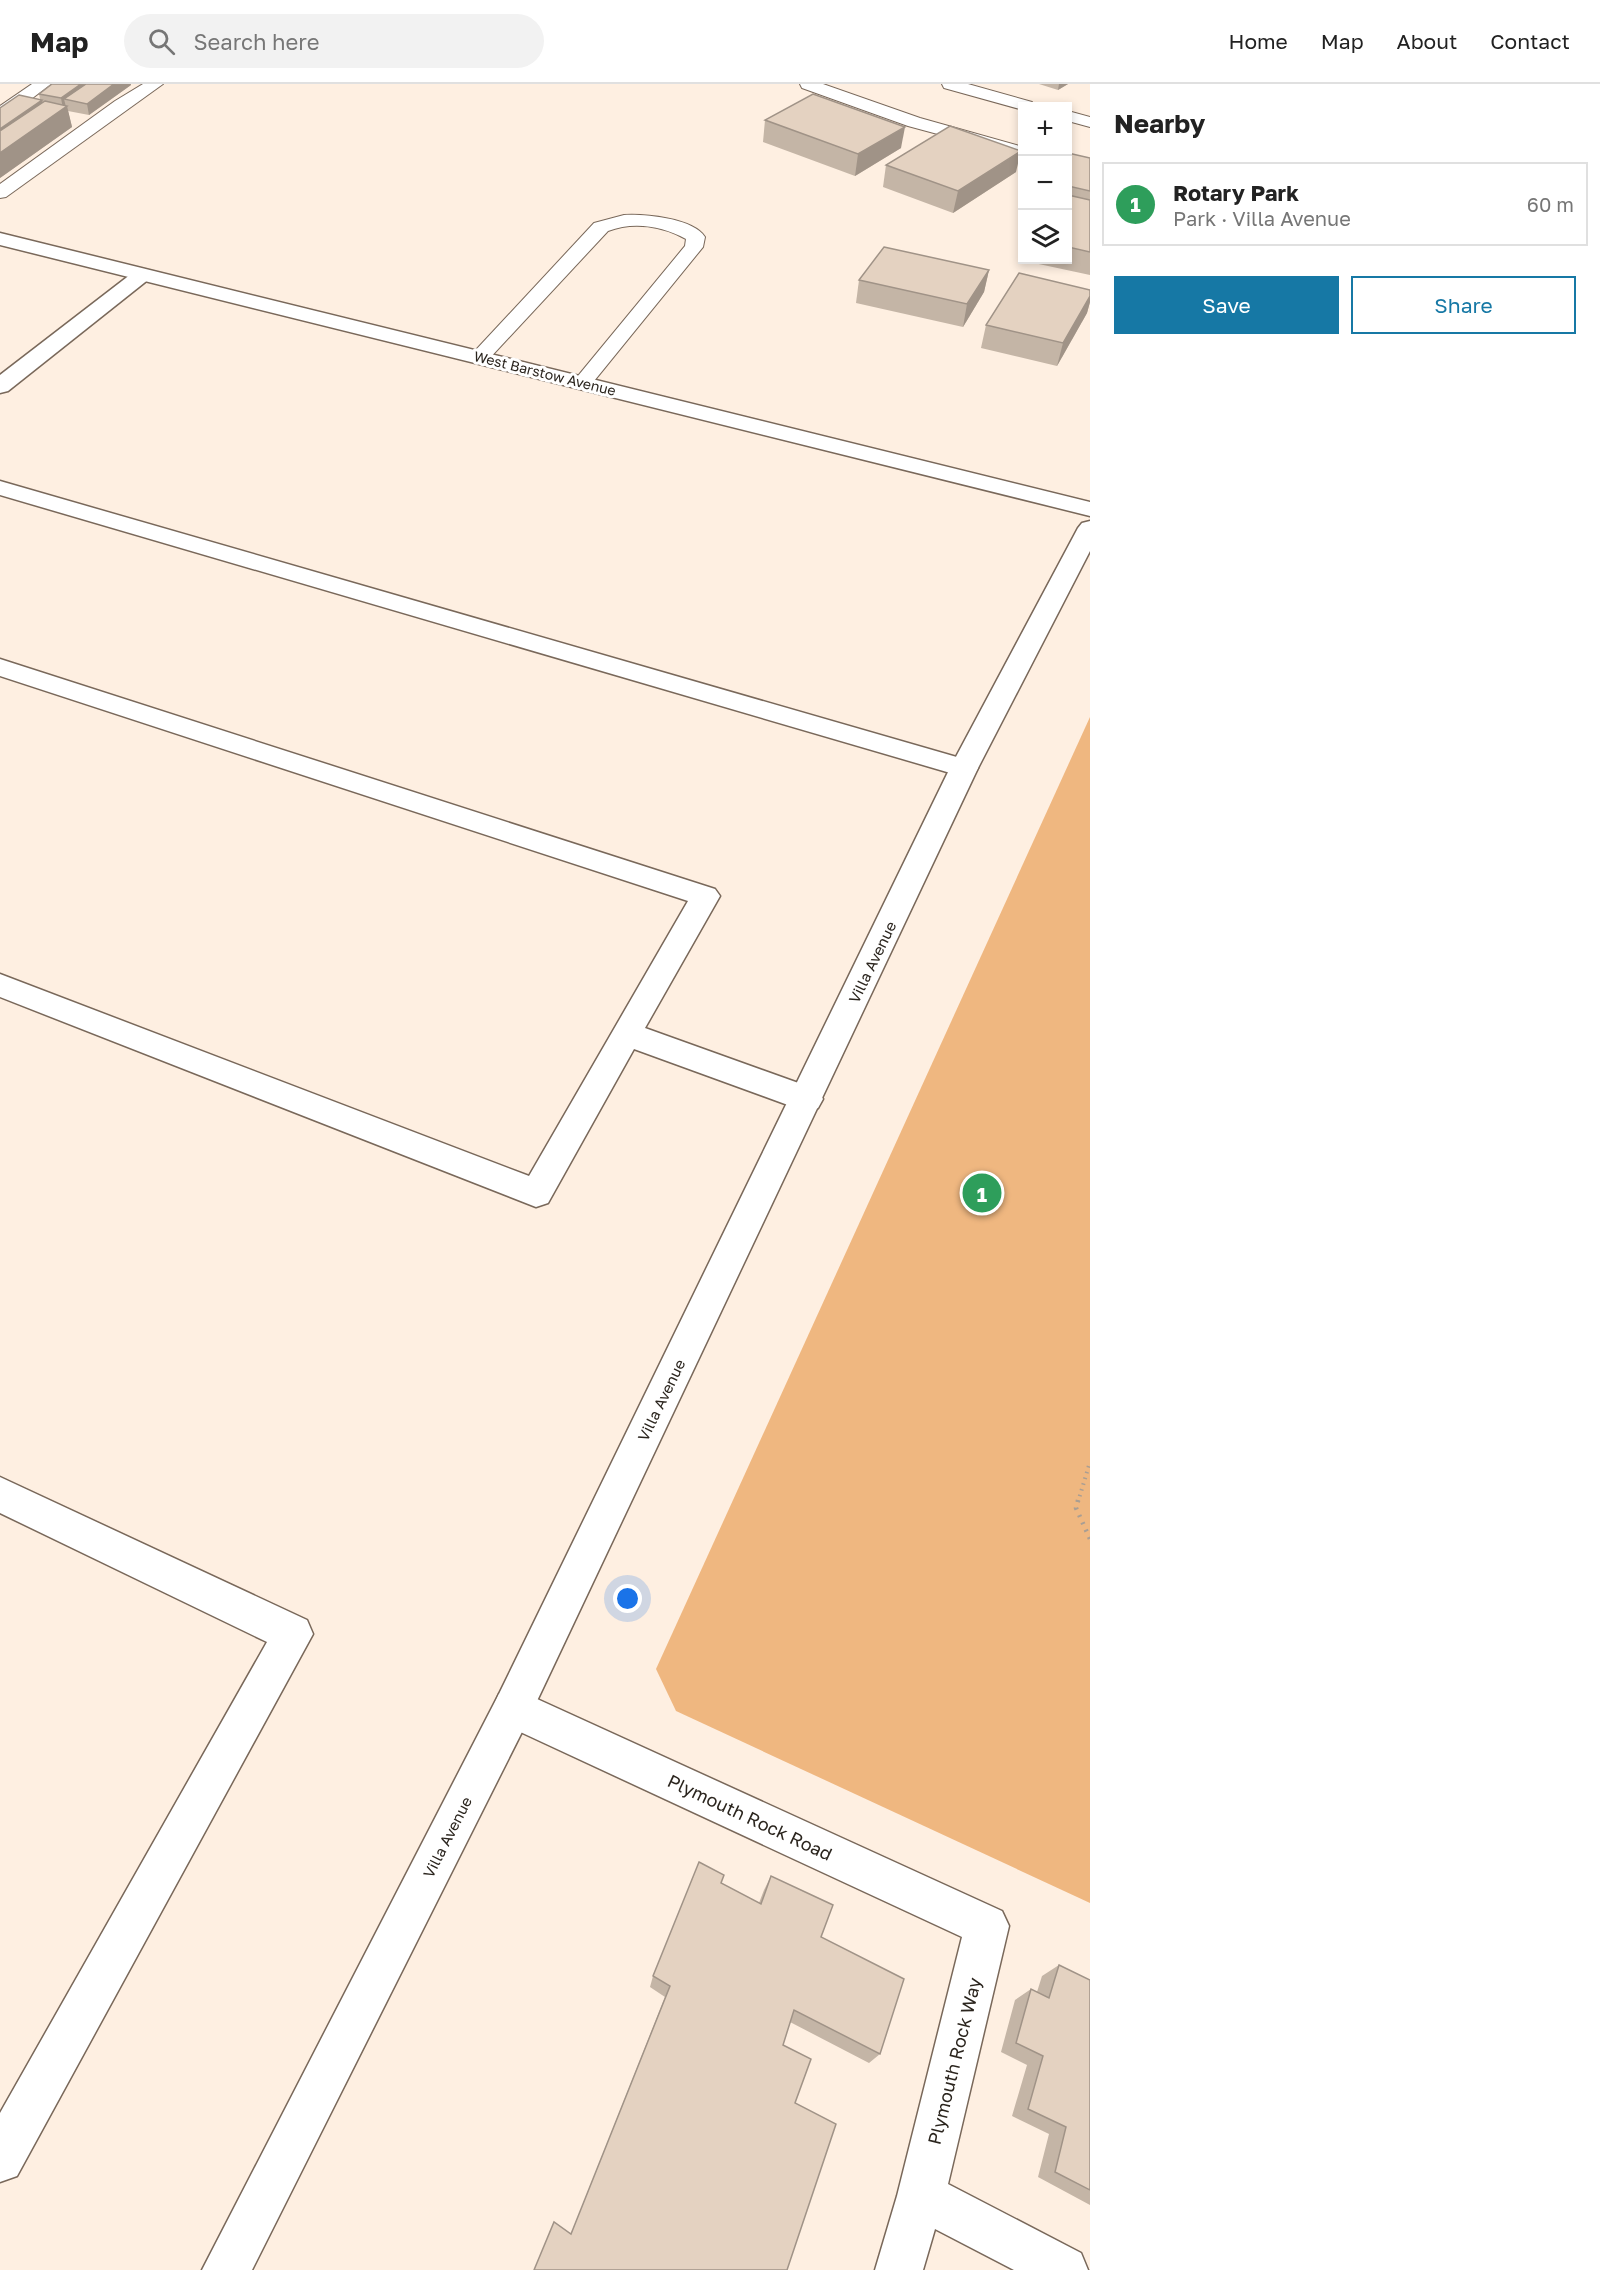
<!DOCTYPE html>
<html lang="en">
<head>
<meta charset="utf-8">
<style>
  body { margin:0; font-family:"Golos Text",sans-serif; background:#f2f2f2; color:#222 }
  .controls { position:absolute; right:18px; top:18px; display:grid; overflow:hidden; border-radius:0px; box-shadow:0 3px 9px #0003 }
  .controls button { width:54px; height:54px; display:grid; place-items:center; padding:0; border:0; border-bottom:2px solid #e0e0e0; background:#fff; color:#222; font:30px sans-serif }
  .you { position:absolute; left:628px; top:1515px; width:21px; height:21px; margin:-15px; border:4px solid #fff; border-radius:50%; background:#1a73e8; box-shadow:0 0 0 9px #1a73e833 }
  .badge { display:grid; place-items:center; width:39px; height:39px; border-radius:50%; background:#1678a5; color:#fff; font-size:20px; font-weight:700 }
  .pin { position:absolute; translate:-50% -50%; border:3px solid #fff; box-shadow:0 2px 6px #0006 }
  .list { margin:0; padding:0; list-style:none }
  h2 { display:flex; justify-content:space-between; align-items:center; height:78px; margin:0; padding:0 24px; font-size:26px }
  h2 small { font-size:20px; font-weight:400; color:#767676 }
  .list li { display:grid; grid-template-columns:39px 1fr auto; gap:18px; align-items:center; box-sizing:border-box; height:84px; margin:0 12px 12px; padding:0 12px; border:2px solid #e0e0e0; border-radius:0px }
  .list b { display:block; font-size:22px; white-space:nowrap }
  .list p { margin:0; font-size:20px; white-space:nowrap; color:#767676 }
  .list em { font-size:20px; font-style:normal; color:#767676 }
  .actions { display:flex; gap:12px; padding:18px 24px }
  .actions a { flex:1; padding:14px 0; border:2px solid #1678a5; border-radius:0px; text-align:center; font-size:21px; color:#1678a5 }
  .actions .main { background:#1678a5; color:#fff }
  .icon { flex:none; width:33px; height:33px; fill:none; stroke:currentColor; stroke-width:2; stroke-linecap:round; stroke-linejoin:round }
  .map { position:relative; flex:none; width:1090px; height:2186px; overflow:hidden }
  header { display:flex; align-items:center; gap:36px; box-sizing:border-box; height:84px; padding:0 30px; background:#fff; border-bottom:2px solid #e0e0e0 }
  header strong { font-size:28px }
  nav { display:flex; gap:33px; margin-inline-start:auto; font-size:21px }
  .search { width:420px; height:54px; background:#f2f2f2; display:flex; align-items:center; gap:15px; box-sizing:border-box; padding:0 21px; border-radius:33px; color:#767676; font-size:22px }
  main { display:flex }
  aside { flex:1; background:#fff }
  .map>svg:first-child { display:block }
  .green { fill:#efb780 }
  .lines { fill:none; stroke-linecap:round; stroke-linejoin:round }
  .service-casing { stroke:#79685a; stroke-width:2 }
  .minor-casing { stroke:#79685a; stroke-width:3 }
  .secondary-casing { stroke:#79685a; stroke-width:3 }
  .path-far1 { stroke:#a99e93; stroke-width:4; stroke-dasharray:1.5 4.5; stroke-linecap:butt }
  .path { stroke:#a99e93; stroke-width:4.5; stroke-dasharray:2 6; stroke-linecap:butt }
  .service { fill:#fff; fill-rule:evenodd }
  .minor { fill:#fff; fill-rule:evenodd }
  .secondary { fill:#fff; fill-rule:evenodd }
  .wall { fill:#c4b5a6 }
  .shaded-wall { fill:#a09387 }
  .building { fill:#e4d2c1; stroke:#a09387; stroke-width:1.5 }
  .labels { text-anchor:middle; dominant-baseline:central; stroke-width:6; stroke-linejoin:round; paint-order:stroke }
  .far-street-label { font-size:14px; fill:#2b251e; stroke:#fff }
  .street-label { font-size:15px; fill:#2b251e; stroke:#fff }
  .near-street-label { font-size:18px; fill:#2b251e; stroke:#fff }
</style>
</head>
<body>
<header>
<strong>Map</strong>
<div class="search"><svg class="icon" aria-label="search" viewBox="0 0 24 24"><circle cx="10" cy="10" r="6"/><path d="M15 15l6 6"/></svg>Search here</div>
<nav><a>Home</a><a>Map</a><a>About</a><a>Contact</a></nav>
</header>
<main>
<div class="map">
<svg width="1090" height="2186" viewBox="0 0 1090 2186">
  <rect width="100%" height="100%" fill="#feefe1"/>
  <path class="green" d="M1090 633V1819L676 1627 656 1585Z"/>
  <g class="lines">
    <g class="service-casing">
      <g id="service">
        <path d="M32 0H51L6 34 0 35V22Z"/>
        <path d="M143 0H163L6 113 0 114V100L115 17Z"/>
        <path d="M800 0H823L920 34 1023 63V73L908 42 802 4Z"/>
        <path d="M942 0H968L1032 18 1035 22H1023V26L944 4Z"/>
        <path d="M1068 27 1090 33V43L1068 37Z"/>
        <path d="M624 131C644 130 693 134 705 153L703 163 590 302 583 304 576 302 573 298 685 162 686 155C662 142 634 137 608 147L487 277H473L470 273 473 269 594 139Z"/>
      </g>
    </g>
    <g class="minor-casing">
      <g id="minor">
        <path d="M142 185 149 187 152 191 149 195 8 307 0 309V291L135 187Z"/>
        <path d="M0 397 974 678 978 684 974 690 964 693 0 411Z"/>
        <path d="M0 575 715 805 720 812 645 944 818 1006 823 1015 818 1024 807 1028 634 965 548 1119 536 1123 0 913V890L529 1092 688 817 0 592Z"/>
        <path d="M0 1393 307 1536 313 1550 17 2092 0 2098V2029L267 1558 0 1429Z"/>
        <path d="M513 1604 1002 1827 1009 1842 948 2100 1081 2169 1088 2186H1014L935 2145 923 2186H875L897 2112 962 1853 499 1638 493 1624 499 1610Z"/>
      </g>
    </g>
    <g class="secondary-casing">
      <g id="secondary">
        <path d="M0 149 1090 418V432L0 161Z"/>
        <path d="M1090 437V467L978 684 527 1638 252 2186H202L499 1610 950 684 1078 444 1082 439Z"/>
      </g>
    </g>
    <path class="path-far1" d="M1078 1418 1090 1378"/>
    <path class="path" d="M1078 1416 1076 1424 1090 1455"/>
    <use href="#service" class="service"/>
    <use href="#minor" class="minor"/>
    <use href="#secondary" class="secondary"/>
  </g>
  <g class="wall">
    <path d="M1039 0H1068L1058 6Z"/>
    <path d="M131 1 89 31 68 27 72 43 0 94 40 15 39 10Z"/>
    <path d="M765 36 901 64 855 92 763 58Z"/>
    <path d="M1068 69 1090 74V191L1034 179 1035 176H1068Z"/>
    <path d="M886 81 1016 88 953 129 883 103Z"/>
    <path d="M989 186 984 208 963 243 856 219 859 196Z"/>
    <path d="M1090 206V218L1087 229 1057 282 981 264 986 241Z"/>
    <path d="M771 1792 821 1853 880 1970 869 1979 790 1938 783 1961 795 2019 571 2150 665 1913 650 1903 653 1892 721 1799 759 1819 764 1806Z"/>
    <path d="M1059 1881 1090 1896V2121L1038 2093 1049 2050 1012 2032 1027 1981 1001 1968 1015 1916 1031 1905 1037 1908 1042 1892Z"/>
  </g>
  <g class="shaded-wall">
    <path d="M81 0H99L64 15 66 23 67 22 72 43 0 94V45L42 16 47 36 63 25 61 14Z"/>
    <path d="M114 0H131V1L89 31 87 20Z"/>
    <path d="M1059 0H1068L1058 6Z"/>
    <path d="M905 43 901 64 855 92 858 70Z"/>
    <path d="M1021 67 1016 88 953 129 958 107Z"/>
    <path d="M989 186 984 208 963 243 967 220Z"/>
    <path d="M1090 212V218L1087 229 1057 282 1063 259Z"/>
  </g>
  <g class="building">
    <path d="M52 0H81L61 14 39 10Z"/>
    <path d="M86 0H114L87 20 64 15Z"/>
    <path d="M813 10 905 43 858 70 765 36Z"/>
    <path d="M19 11 42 16 0 45V24Z"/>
    <path d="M45 17 67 22 0 69V47Z"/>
    <path d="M950 42 1021 67 958 107 886 81Z"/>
    <path d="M1068 69 1090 74V107L1068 102Z"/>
    <path d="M1068 111 1090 116V168L1068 163Z"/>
    <path d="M884 163 989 186 967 220 859 196Z"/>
    <path d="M1019 189 1090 206V212L1063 259 986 241Z"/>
    <path d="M699 1778 724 1791 721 1799 761 1820 771 1792 833 1821 821 1853 904 1895 880 1970 794 1926 783 1961 811 1975 795 2019 836 2040 787 2186H534L554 2138 571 2150 670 1902 653 1892Z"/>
    <path d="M1059 1881 1090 1896V2106L1055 2088 1066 2043 1028 2025 1043 1972 1016 1959 1031 1905 1049 1914Z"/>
  </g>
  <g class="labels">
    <g class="far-street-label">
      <text transform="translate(545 289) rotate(14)">West Barstow Avenue</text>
    </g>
    <g class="street-label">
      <text transform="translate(872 878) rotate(-64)">Villa Avenue</text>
      <text transform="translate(661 1316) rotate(-64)">Villa Avenue</text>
      <text transform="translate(447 1753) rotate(-63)">Villa Avenue</text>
    </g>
    <g class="near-street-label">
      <text transform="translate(750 1733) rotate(25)">Plymouth Rock Road</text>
      <text transform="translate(954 1977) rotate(-76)">Plymouth Rock Way</text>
    </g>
  </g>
</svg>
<div class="controls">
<button>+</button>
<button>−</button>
<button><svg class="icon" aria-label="layers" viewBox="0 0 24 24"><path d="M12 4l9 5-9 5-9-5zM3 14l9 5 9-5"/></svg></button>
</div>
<div class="you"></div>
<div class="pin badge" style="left:982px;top:1109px;background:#2e9e5b">1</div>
</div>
<aside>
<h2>Nearby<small></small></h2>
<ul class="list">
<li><span class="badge" style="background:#2e9e5b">1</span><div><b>Rotary Park</b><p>Park · Villa Avenue</p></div><em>60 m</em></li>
</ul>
<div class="actions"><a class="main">Save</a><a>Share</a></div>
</aside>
</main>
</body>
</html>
